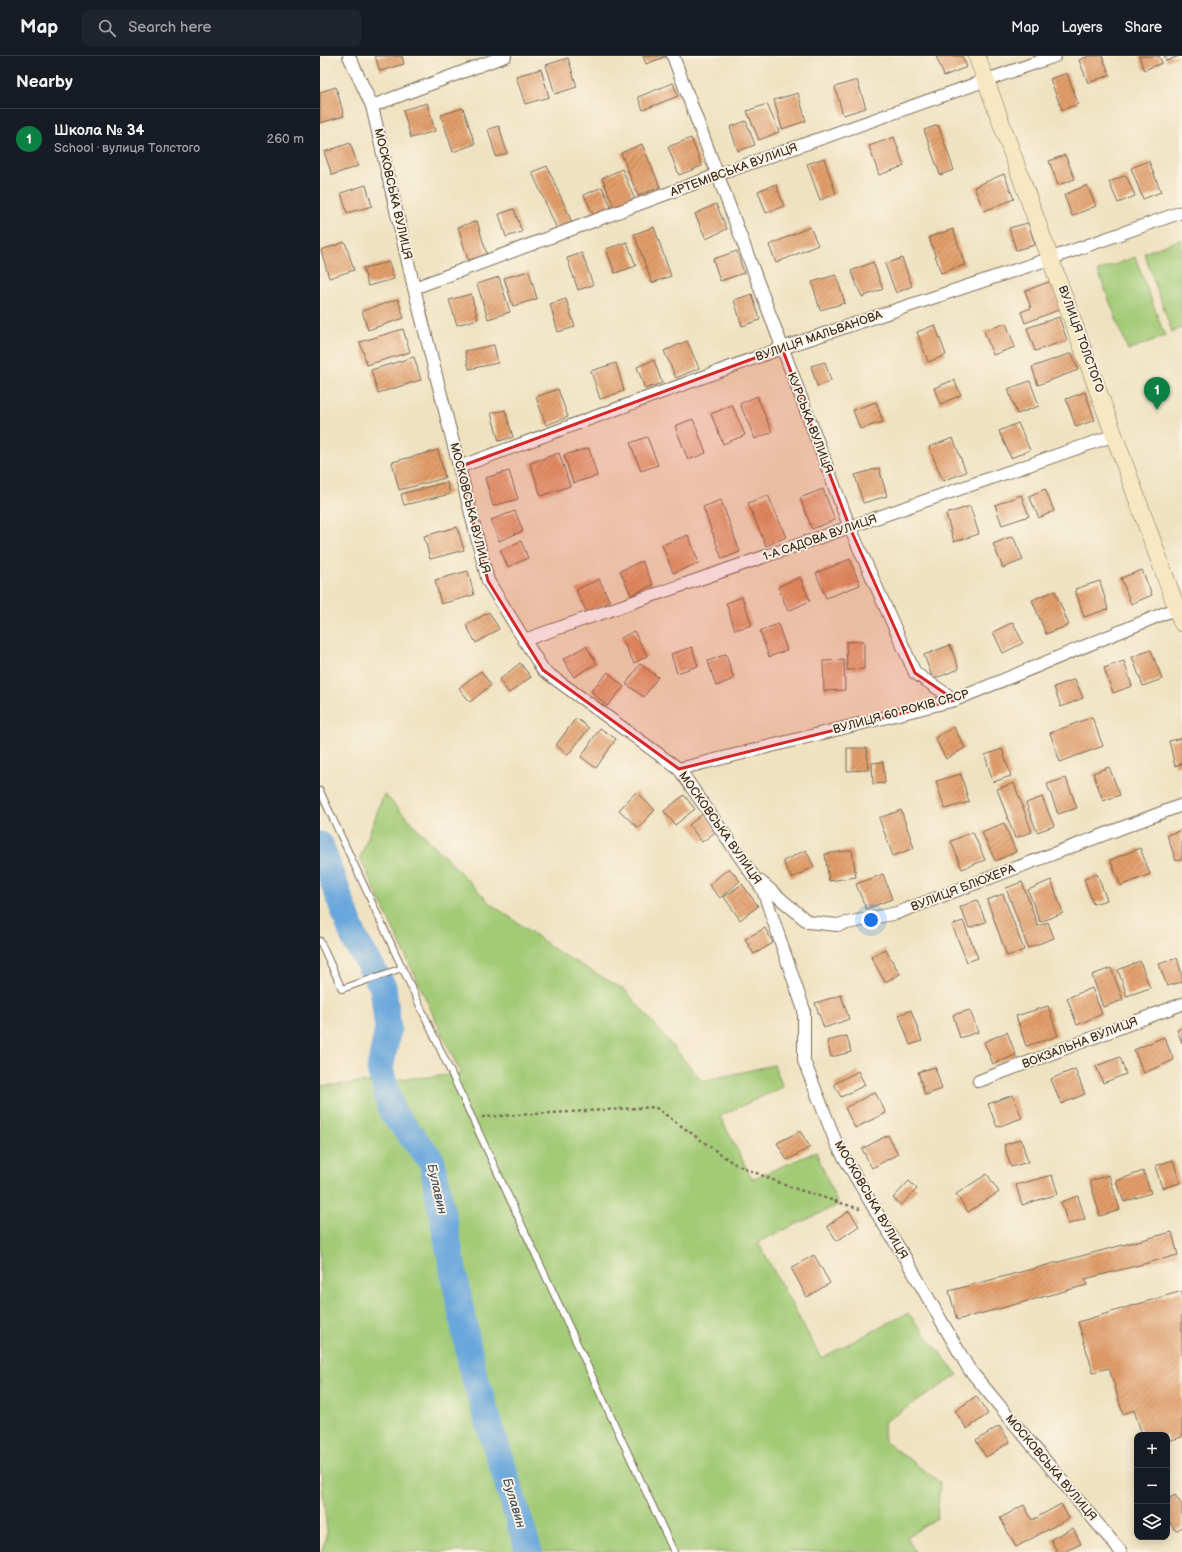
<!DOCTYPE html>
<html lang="en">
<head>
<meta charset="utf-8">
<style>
  body { margin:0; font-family:"Balsamiq Sans",sans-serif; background:#20242c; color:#f1f3f6 }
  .controls { position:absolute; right:12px; bottom:12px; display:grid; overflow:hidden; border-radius:8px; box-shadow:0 2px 10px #0003 }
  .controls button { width:36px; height:36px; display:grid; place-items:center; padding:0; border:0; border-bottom:1px solid #363941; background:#171b24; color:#f1f3f6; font:20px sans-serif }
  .you { position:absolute; left:551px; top:864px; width:14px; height:14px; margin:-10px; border:3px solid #fff; border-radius:50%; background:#1a73e8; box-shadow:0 0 0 6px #1a73e833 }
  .badge { display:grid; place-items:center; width:26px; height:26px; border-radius:50%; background:#0b8043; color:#fff; font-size:13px; font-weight:700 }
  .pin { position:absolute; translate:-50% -33px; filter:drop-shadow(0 1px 2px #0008) }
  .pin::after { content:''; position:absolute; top:21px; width:14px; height:12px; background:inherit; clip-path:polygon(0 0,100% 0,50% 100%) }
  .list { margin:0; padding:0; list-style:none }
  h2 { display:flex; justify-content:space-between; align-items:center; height:52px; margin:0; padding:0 16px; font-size:17px }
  h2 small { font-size:13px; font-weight:400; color:#9ea1a6 }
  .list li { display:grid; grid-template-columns:26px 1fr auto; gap:12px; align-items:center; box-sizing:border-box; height:60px; padding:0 16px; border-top:1px solid #363941 }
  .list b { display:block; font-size:15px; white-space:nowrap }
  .list p { margin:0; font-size:13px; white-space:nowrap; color:#9ea1a6 }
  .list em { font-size:13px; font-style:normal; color:#9ea1a6 }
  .icon { flex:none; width:22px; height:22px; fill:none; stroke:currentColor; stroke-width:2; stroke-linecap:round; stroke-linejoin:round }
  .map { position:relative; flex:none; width:862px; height:1496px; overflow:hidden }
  header { display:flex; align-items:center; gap:24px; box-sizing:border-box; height:56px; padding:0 20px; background:#171b24; border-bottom:1px solid #363941 }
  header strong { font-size:19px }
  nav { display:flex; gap:22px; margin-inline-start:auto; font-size:14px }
  .search { width:280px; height:36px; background:#20242c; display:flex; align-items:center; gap:10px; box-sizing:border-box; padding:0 14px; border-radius:8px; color:#9ea1a6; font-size:15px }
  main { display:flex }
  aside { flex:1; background:#171b24 }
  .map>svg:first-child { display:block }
  .green { fill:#a3cb77; stroke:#6f7a4a }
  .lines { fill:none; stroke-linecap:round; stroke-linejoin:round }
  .river { stroke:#6aa7dc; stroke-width:27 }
  .building { fill:url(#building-hatch) }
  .lane-casing { stroke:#7a6a57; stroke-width:8 }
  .street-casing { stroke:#7a6a57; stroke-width:14 }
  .secondary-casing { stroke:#7a6a57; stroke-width:18 }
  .path { stroke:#7a6a57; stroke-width:2.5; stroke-dasharray:3 3; stroke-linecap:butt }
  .lane { stroke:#fff; stroke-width:6 }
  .street { stroke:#fff; stroke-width:12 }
  .secondary { stroke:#f7e8c3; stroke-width:17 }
  .marked { fill:#d62828; fill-opacity:0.2; stroke:#d62828; stroke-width:3; stroke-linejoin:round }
  .labels { text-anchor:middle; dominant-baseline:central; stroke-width:3.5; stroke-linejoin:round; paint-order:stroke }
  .street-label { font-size:12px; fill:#3b2a1e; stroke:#fcf5e5 }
  .water-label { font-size:13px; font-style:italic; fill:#4b5660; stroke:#fcf5e5 }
</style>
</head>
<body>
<header>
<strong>Map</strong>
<div class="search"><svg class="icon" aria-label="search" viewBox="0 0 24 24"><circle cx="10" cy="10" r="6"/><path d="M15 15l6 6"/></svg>Search here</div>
<nav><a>Map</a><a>Layers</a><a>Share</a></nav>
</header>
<main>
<aside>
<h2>Nearby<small></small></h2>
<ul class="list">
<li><span class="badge">1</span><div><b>Школа № 34</b><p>School · вулиця Толстого</p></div><em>260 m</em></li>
</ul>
</aside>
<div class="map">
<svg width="862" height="1496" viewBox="0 0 862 1496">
  <defs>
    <pattern id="building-hatch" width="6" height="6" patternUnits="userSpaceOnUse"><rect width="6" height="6" fill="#e29e6a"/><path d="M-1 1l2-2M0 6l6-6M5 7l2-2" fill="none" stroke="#b88157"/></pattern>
  </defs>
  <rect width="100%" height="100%" fill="#fcf5e5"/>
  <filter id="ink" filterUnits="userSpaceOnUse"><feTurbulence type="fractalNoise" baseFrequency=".025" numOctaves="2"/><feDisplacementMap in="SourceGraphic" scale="8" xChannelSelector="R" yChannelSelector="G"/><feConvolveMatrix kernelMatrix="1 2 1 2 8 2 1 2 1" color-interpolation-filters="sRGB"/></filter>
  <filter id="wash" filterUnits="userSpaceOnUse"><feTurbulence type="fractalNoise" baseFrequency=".012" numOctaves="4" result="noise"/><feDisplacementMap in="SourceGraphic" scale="16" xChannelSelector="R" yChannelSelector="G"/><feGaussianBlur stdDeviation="0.9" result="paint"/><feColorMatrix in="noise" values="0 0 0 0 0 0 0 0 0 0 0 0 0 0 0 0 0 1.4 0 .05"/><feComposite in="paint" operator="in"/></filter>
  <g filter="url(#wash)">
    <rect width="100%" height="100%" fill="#efe2c1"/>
    <g class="green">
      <path d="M862 183V272L852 276 824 197Z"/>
      <path d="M815 201 845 280 808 294 778 215Z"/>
      <path d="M64 738 170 847 240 897 305 934 382 1025 454 1009 463 1031 400 1060 432 1123 496 1096 518 1149 438 1186 501 1302 588 1257 638 1319 564 1366V1385L620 1426 617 1462 587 1481 595 1496H2L7 1476 0 1406V1030L141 1018 40 802Z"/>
    </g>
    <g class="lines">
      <path class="river" d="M0 789 35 884 63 931 68 973 60 1013 72 1056 112 1105 153 1316 209 1496"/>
    </g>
    <g id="blocks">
      <g class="building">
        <path d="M55 0H82L84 8 60 15Z"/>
        <path d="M323 0H347L326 8Z"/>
        <path d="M616 0H642L647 11 624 20Z"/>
        <path d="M769 0H782L790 19 768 27 759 4Z"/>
        <path d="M819 0H839L842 7 824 14Z"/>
        <path d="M844 0H859L847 5Z"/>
        <path d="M248 2 257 31 235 38 226 9Z"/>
        <path d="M221 13 229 41 205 48 196 20Z"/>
        <path d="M747 17 758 48 742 54 730 23Z"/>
        <path d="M537 24 546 52 523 59 515 31Z"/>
        <path d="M353 27 358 40 323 54 318 41Z"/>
        <path d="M16 31 24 60 0 67V36Z"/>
        <path d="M478 37 486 65 462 73 454 44Z"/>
        <path d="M107 47 115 75 91 82 83 54Z"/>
        <path d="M447 48 459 76 439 84 427 55Z"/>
        <path d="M143 52 155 88 133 96 121 59Z"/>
        <path d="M426 65 435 89 418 95 410 71Z"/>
        <path d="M618 69 634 114 620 119 604 74Z"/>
        <path d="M179 70 187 97 176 101 168 73Z"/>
        <path d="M574 81 584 110 559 119 549 90Z"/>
        <path d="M371 82 382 110 359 119 348 91Z"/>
        <path d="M30 87 38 110 12 119 4 96Z"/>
        <path d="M322 88 340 131 318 140 301 97Z"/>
        <path d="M745 99 755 123 738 129 729 105Z"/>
        <path d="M504 102 516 138 500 144 487 108Z"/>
        <path d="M829 105 841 136 823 143 811 112Z"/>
        <path d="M227 110 252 166 237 173 212 116Z"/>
        <path d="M302 113 315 144 295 153 282 122Z"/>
        <path d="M684 118 694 143 664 155 654 131Z"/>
        <path d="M806 119 815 140 798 147 789 126Z"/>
        <path d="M456 128 464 150 446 157 438 135Z"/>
        <path d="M46 129 52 150 27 157 21 137Z"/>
        <path d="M767 129 776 150 752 160 744 139Z"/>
        <path d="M282 131 292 153 275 162 264 139Z"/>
        <path d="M396 148 407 173 386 183 375 158Z"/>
        <path d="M194 153 202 176 186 181 179 158Z"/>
        <path d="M157 165 167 199 148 204 138 171Z"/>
        <path d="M708 167 715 189 696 194 689 172Z"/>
        <path d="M334 171 351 220 332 227 314 178Z"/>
        <path d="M490 171 498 189 456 207 449 189Z"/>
        <path d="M633 173 645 209 621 217 609 181Z"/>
        <path d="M25 186 34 214 9 222 1 194Z"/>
        <path d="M307 186 316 210 295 217 286 193Z"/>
        <path d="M417 195 424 217 400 225 393 203Z"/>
        <path d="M262 197 273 229 258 234 247 202Z"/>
        <path d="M582 202 592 230 576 237 565 208Z"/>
        <path d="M69 206 74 223 48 230 43 212Z"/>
        <path d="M553 206 563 233 542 241 531 215Z"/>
        <path d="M209 215 217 243 193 250 184 222Z"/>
        <path d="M516 219 525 247 500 254 492 226Z"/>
        <path d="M179 221 190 256 168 263 157 228Z"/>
        <path d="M731 225 741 253 705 267 701 256 711 252 705 235Z"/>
        <path d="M151 238 158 263 137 269 129 244Z"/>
        <path d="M432 238 440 264 422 270 414 244Z"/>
        <path d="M78 243 84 262 48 274 42 255Z"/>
        <path d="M246 243 255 271 238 276 230 248Z"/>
        <path d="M739 261 747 284 715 295 707 272Z"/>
        <path d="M686 267 695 291 673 299 664 275Z"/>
        <path d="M615 269 626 299 608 306 597 276Z"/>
        <path d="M83 273 90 296 47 309 40 286Z"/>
        <path d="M367 285 379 312 356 322 344 295Z"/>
        <path d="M174 289 178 307 149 313 145 295Z"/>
        <path d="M752 297 758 314 718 329 712 311Z"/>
        <path d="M94 301 101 324 58 337 51 314Z"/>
        <path d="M334 304 342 327 325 333 317 311Z"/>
        <path d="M505 306 511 325 497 330 491 310Z"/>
        <path d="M296 307 304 335 280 343 271 315Z"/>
        <path d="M634 324 641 339 620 348 614 332Z"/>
        <path d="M710 325 719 350 697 358 688 333Z"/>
        <path d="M238 333 248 361 226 369 216 341Z"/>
        <path d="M765 336 775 364 756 371 746 343Z"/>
        <path d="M437 340 452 376 435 383 420 348Z"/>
        <path d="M556 346 563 366 540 373 533 354Z"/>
        <path d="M412 349 425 379 403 388 391 358Z"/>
        <path d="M185 354 193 381 179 385 171 357Z"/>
        <path d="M373 363 386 397 368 404 355 370Z"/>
        <path d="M698 367 710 394 691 402 679 375Z"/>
        <path d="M327 381 338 409 321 415 310 387Z"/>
        <path d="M633 382 646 416 623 425 609 391Z"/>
        <path d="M269 392 277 420 253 427 244 399Z"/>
        <path d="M118 394 125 422 79 434 72 406Z"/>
        <path d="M239 397 250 430 221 440 210 407Z"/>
        <path d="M559 412 567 440 543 447 535 419Z"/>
        <path d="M189 415 198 443 173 450 165 422Z"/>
        <path d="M127 426 130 438 84 449 81 438Z"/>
        <path d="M503 433 515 464 492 473 480 442Z"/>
        <path d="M725 433 734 455 719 462 709 440Z"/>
        <path d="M448 439 466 481 446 490 428 447Z"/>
        <path d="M701 439 709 460 682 469 675 449Z"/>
        <path d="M401 444 420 496 402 503 383 451Z"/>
        <path d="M650 450 659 478 634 486 626 458Z"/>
        <path d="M195 455 203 475 179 485 171 464Z"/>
        <path d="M137 471 144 494 110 503 104 480Z"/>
        <path d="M368 479 379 507 353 517 342 489Z"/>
        <path d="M693 480 703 504 683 512 673 488Z"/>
        <path d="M201 485 208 502 188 511 180 494Z"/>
        <path d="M530 503 540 529 506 542 496 517Z"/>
        <path d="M322 505 333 529 311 539 300 515Z"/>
        <path d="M822 514 832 539 811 548 801 522Z"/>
        <path d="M148 515 154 539 121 548 115 524Z"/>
        <path d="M480 521 490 545 468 555 458 531Z"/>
        <path d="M279 523 290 546 267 557 256 534Z"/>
        <path d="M780 525 788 553 764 561 755 533Z"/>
        <path d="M735 535 749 569 726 578 712 544Z"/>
        <path d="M422 541 432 569 415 574 406 547Z"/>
        <path d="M169 556 179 573 156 587 146 569Z"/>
        <path d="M693 566 703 587 683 597 673 576Z"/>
        <path d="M458 568 467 594 449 601 440 575Z"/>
        <path d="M314 575 327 600 314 607 301 582Z"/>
        <path d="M544 585V613L527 614 526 586Z"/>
        <path d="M630 589 639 613 613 623 604 599Z"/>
        <path d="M266 590 277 607 254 621 243 603Z"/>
        <path d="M372 591 378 610 357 617 351 598Z"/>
        <path d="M831 594 842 623 823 630 812 601Z"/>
        <path d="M406 598 414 623 396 630 388 605Z"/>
        <path d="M524 604 525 634 504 635 503 605Z"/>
        <path d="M804 605 812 630 793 637 784 612Z"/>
        <path d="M200 607 211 621 189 637 179 624Z"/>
        <path d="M320 608 338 621 324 641 306 628Z"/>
        <path d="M161 615 171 629 150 646 139 632Z"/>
        <path d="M288 616 304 631 287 650 271 635Z"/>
        <path d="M755 623 763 642 741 651 734 631Z"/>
        <path d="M772 661 783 690 740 706 730 677Z"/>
        <path d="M256 662 269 672 248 699 236 689Z"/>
        <path d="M634 671 645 692 626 703 615 682Z"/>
        <path d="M280 672 296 683 276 712 261 701Z"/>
        <path d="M862 682V708L855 710 849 685Z"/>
        <path d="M527 692H547L548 714 527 715Z"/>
        <path d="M682 693 691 720 673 726 665 699Z"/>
        <path d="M563 706 565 727 553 728 552 707Z"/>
        <path d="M789 711 800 739 783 745 773 717Z"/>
        <path d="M641 718 649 746 625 753 616 725Z"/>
        <path d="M746 722 757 752 738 758 727 728Z"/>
        <path d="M694 727 712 776 695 782 677 733Z"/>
        <path d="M316 736 335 754 318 772 299 754Z"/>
        <path d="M364 739 375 753 355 769 344 755Z"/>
        <path d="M722 741 734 770 717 776 706 747Z"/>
        <path d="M581 754 594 792 573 800 559 762Z"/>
        <path d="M384 757 398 774 382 786 369 769Z"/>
        <path d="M684 767 696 796 675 805 662 776Z"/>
        <path d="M862 774V803L856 805 847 779Z"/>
        <path d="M653 776 665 804 642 813 631 785Z"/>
        <path d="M820 792 830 818 801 830 790 804Z"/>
        <path d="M486 794 494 811 471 822 463 805Z"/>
        <path d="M532 794 536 821 509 825 505 798Z"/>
        <path d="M409 812 420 825 400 842 389 829Z"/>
        <path d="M563 818 572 843 546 853 536 828Z"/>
        <path d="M777 818 787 844 773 848 764 823Z"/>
        <path d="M731 824 743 857 720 866 708 834Z"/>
        <path d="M702 826 718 870 728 866 734 882 708 892 686 832Z"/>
        <path d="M422 828 438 850 420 864 404 841Z"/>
        <path d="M683 838 704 894 687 900 667 844Z"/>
        <path d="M657 844 666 866 649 872 640 851Z"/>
        <path d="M643 865 658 902 647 906 632 869Z"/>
        <path d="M445 872 453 887 434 898 425 883Z"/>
        <path d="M565 893 580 918 565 926 551 901Z"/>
        <path d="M857 902 862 919V926L847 930 839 908Z"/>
        <path d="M820 905 830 932 807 940 798 914Z"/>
        <path d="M791 912 803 944 783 951 772 919Z"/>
        <path d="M772 932 782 958 757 969 747 942Z"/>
        <path d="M521 939 529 963 504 972 495 947Z"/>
        <path d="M728 950 738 980 706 990 696 960Z"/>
        <path d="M591 954 602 985 590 989 579 959Z"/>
        <path d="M650 954 658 976 640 982 633 959Z"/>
        <path d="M862 972V987L857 974Z"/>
        <path d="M687 976 696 999 673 1008 664 986Z"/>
        <path d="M527 980 531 996 511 1001 507 985Z"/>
        <path d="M844 981 854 1004 824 1017 814 994Z"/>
        <path d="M800 1001 806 1018 783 1027 776 1010Z"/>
        <path d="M615 1011 622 1033 605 1039 598 1016Z"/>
        <path d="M755 1013 765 1038 741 1048 731 1023Z"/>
        <path d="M538 1015 545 1029 521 1041 514 1028Z"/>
        <path d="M555 1036 566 1057 535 1072 525 1052Z"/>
        <path d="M693 1039 702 1062 677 1071 668 1048Z"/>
        <path d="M480 1075 490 1091 467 1104 457 1087Z"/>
        <path d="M568 1079 578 1098 552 1112 542 1093Z"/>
        <path d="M701 1083 708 1106 691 1111 684 1089Z"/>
        <path d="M853 1104 860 1127 842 1132 835 1110Z"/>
        <path d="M823 1115 831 1137 804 1146 796 1125Z"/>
        <path d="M667 1118 679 1136 648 1156 636 1138Z"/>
        <path d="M732 1119 738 1138 702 1149 696 1129Z"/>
        <path d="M789 1119 800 1154 780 1160 770 1125Z"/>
        <path d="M589 1125 597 1133 581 1149 573 1142Z"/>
        <path d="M758 1140 765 1163 748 1168 741 1146Z"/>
        <path d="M529 1155 539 1170 517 1185 507 1170Z"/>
        <path d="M852 1176 858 1199 765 1223 767 1229 637 1264 629 1235Z"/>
        <path d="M494 1199 510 1227 487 1241 471 1212Z"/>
        <path d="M862 1235V1381L847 1385V1379H822L814 1354 803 1358 789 1312 773 1316 758 1266Z"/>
        <path d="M656 1340 668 1358 647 1373 635 1355Z"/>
        <path d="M679 1370 690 1386 666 1401 656 1385Z"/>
        <path d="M855 1439 862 1449V1471L856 1475 847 1463V1444Z"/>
        <path d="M741 1448 749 1462 696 1491 680 1462 704 1449 712 1464Z"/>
        <path d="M753 1472 761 1488 744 1496H737L731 1483Z"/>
      </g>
    </g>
  </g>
  <g filter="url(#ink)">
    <use href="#blocks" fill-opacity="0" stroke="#7a6a57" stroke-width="1"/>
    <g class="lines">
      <g class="lane-casing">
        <g id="lane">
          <path d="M0 735 354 1496"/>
          <path d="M0 885 22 933 82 912"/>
        </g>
      </g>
      <g class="street-casing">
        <g id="street">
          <path d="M29 0 52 50 94 232 168 525 223 614 359 713 443 834 484 954V1005L517 1089 558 1159 584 1200 649 1313 801 1496"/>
          <path d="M353 0 530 472 595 617 635 644"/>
          <path d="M52 50 185 0"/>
          <path d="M94 232 397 119 735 0"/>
          <path d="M139 411 462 292 732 202 862 156"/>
          <path d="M204 584 795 379"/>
          <path d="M359 713 635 644 862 550"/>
          <path d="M441 826 488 866 517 869 577 857 862 749"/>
          <path d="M659 1025 862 948"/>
        </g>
      </g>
      <g class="secondary-casing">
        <path id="secondary" d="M657 0 862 567"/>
      </g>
      <path class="path" d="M162 1061 335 1051 413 1107 467 1130 540 1153"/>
      <use href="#lane" class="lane"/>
      <use href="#street" class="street"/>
      <use href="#secondary" class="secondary"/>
    </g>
  </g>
  <path class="marked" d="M462 292 530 472 595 617 635 644 359 713 223 614 168 525 139 411Z"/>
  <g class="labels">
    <g class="street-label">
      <text transform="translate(414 114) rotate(-20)">АРТЕМІВСЬКА ВУЛИЦЯ</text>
      <text transform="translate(73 138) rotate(77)">МОСКОВСЬКА ВУЛИЦЯ</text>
      <text transform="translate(499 280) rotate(-19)">ВУЛИЦЯ МАЛЬВАНОВА</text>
      <text transform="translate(761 283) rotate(70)">ВУЛИЦЯ ТОЛСТОГО</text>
      <text transform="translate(490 367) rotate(69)">КУРСЬКА ВУЛИЦЯ</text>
      <text transform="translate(150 452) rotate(76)">МОСКОВСЬКА ВУЛИЦЯ</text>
      <text transform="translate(500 482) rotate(-19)">1-А САДОВА ВУЛИЦЯ</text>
      <text transform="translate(581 656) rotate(-15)">ВУЛИЦЯ 60 РОКІВ СРСР</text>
      <text transform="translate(400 772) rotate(55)">МОСКОВСЬКА ВУЛИЦЯ</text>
      <text transform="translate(643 832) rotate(-21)">ВУЛИЦЯ БЛЮХЕРА</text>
      <text transform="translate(760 987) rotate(-21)">ВОКЗАЛЬНА ВУЛИЦЯ</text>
      <text transform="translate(551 1144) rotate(60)">МОСКОВСЬКА ВУЛИЦЯ</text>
      <text transform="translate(731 1412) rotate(50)">МОСКОВСЬКА ВУЛИЦЯ</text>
    </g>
    <g class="water-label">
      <text transform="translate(117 1133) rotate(77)">Булавин</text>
      <text transform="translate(194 1447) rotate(73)">Булавин</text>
    </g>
  </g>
</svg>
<div class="controls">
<button>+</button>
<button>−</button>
<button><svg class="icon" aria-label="layers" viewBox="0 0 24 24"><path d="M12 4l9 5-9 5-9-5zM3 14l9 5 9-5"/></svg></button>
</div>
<div class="you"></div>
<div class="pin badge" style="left:837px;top:354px">1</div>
</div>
</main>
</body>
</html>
